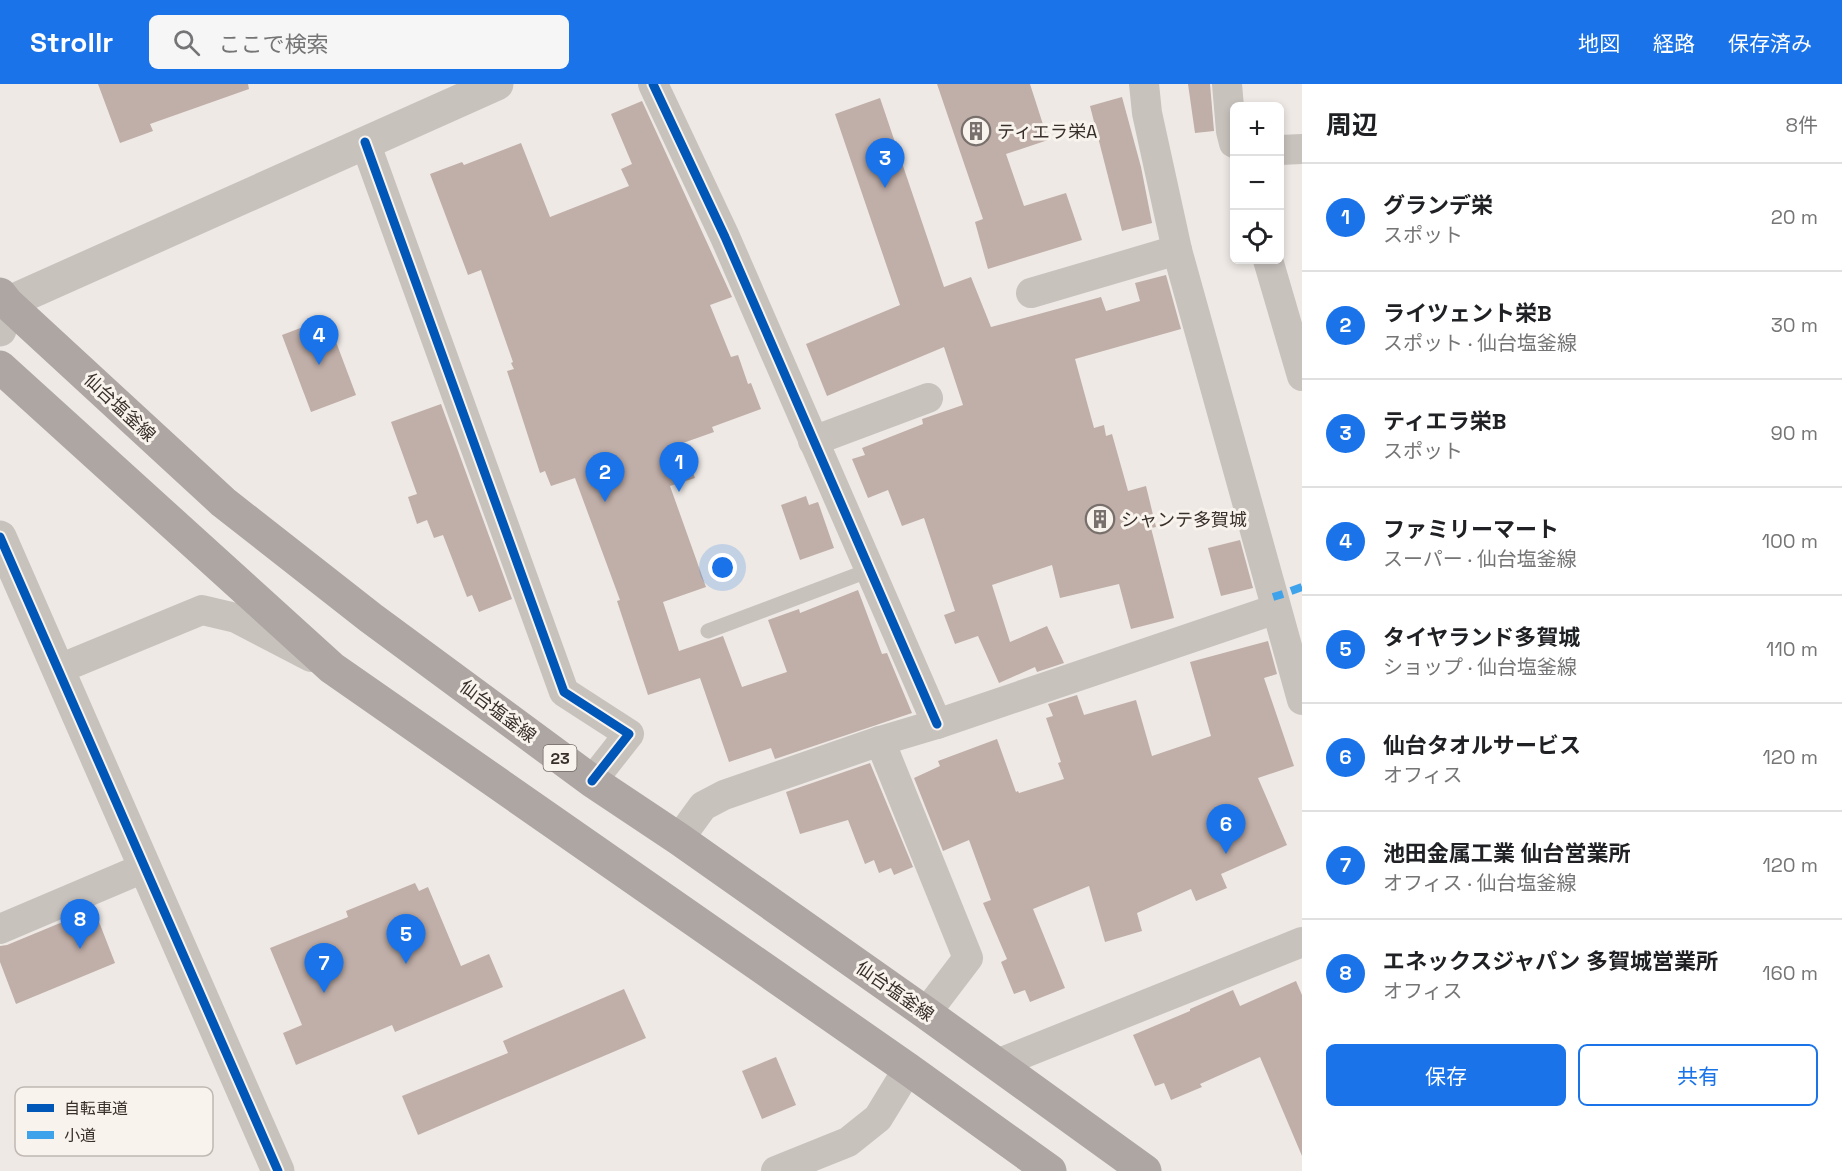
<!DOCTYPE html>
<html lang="ja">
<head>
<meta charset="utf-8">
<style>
  body { margin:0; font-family:"Space Grotesk","Noto Sans JP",sans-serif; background:#f6f6f6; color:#202124 }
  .controls { position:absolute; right:18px; top:18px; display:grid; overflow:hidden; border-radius:9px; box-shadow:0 3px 9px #0003 }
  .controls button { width:54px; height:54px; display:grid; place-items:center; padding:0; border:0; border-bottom:2px solid #e0e0e0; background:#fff; color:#202124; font:30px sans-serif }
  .you { position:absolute; left:723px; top:484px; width:21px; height:21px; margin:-15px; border:4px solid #fff; border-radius:50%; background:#1a73e8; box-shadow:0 0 0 9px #1a73e833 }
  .badge { display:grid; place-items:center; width:39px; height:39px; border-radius:50%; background:#1a73e8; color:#fff; font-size:20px; font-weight:700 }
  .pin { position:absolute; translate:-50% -50px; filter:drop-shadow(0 2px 3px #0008) }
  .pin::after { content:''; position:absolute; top:32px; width:21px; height:18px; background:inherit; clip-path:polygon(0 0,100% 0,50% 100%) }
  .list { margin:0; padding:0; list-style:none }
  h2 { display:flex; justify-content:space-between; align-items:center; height:78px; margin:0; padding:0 24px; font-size:26px }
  h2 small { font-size:20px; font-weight:400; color:#757577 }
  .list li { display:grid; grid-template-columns:39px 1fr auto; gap:18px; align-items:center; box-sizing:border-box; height:108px; padding:0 24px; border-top:2px solid #e0e0e0 }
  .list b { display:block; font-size:22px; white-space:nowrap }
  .list p { margin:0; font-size:20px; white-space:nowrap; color:#757577 }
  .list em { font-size:20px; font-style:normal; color:#757577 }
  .actions { display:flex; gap:12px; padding:18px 24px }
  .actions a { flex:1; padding:14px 0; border:2px solid #1a73e8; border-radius:9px; text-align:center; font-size:21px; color:#1a73e8 }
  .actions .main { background:#1a73e8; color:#fff }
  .icon { flex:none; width:33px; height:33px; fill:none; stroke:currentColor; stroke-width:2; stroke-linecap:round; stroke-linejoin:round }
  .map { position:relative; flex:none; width:1302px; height:1087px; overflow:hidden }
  header { display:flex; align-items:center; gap:36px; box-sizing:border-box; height:84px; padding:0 30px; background:#1a73e8; color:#fff }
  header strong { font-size:28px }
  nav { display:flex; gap:33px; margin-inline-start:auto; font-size:21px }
  .search { width:420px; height:54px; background:#f6f6f6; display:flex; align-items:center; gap:15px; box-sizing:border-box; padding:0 21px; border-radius:9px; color:#757577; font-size:22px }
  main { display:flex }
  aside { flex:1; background:#fff }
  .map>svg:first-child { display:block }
  .building { fill:#c0aea8 }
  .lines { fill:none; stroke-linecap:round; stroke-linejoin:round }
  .service { stroke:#c8c2bd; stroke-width:15 }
  .minor { stroke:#c8c2bd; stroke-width:30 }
  .tertiary { stroke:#c8c2bd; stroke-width:33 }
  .primary { stroke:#ada6a2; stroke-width:33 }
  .quiet { stroke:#3fa3eb; stroke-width:8; stroke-dasharray:15 8; stroke-linecap:butt }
  .cycleway-casing { stroke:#f9f3ed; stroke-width:13 }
  .cycleway { stroke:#0057b8; stroke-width:9 }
  .labels { text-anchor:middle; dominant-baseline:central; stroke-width:6; stroke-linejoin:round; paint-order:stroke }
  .shield { fill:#f9f3ed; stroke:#726a65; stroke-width:1.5 }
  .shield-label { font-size:16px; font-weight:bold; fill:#382f2b }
  .poi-label { font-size:18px; fill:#382f2b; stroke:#f9f3ed; text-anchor:start }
  .street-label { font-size:18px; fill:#382f2b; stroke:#f9f3ed }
  .key { fill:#f9f3ed; stroke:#bfb8b3; stroke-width:1.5 }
  .key-label { font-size:16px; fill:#382f2b }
</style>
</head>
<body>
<header>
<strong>Strollr</strong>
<div class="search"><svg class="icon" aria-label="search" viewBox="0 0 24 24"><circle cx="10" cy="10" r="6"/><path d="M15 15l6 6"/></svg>ここで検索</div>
<nav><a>地図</a><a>経路</a><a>保存済み</a></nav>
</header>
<main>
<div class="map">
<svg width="1302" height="1087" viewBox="0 0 1302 1087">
  <rect width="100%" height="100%" fill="#eee9e5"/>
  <g class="building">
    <path d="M98 0H248L249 5 150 40 153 47 120 59Z"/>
    <path d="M937 0H1030L1048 56 1006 70 1024 122 1066 109 1082 156 988 185 975 138 983 135Z"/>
    <path d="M1188 0H1210L1214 47 1195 49Z"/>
    <path d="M1122 13 1141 83 1152 139 1122 147 1090 22Z"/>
    <path d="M880 14 944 203 971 193 991 243 1101 213 1106 227 1140 217 1135 199 1166 191 1181 245 1075 275 1094 344 1104 341 1106 352 1112 350 1128 407 1146 402 1156 443 1151 444 1174 534 1131 545 1119 500 1060 514 1052 481 992 501 1010 558 1047 542 1064 579 1037 588 1035 583 999 599 978 552 955 560 944 531 955 527 924 434 902 442 888 406 868 414 852 375 865 371 862 364 923 340 922 335 963 321 944 263 827 312 806 260 900 221 835 30Z"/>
    <path d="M642 17 732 213 710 221 731 273 738 271 748 300 751 299 761 325 712 343 714 348 683 359 695 394 670 402 706 503 663 518 679 567 723 552 742 603 787 588 768 536 799 525 800 529 858 506 882 570 887 569 912 629 775 675 771 664 729 678 700 594 648 611 617 517 620 516 575 394 551 402 545 387 540 389 507 287 514 285 511 279 513 278 481 186 468 191 430 90 462 78 464 81 521 59 550 133 629 102 621 85 632 80 611 30Z"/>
    <path d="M327 234 356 311 311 328 282 251Z"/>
    <path d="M441 320 512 515 479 528 472 511 467 513 443 451 434 454 427 436 417 440 408 413 417 410 391 338Z"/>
    <path d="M806 412 809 421 818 418 834 464 800 476 781 421Z"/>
    <path d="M1240 456 1253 504 1221 512 1208 464Z"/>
    <path d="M1268 557 1277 590 1264 594 1294 682 1258 694 1287 761 1221 790 1227 804 1196 817 1191 805 1137 829 1142 847 1105 858 1089 802 1033 825 1065 904 1030 918 1025 906 1014 910 1001 878 1007 875 983 819 991 816 969 756 943 767 914 694 940 682 938 677 997 655 1016 708 1018 707 1019 709 1064 695 1058 679 1061 678 1046 634 1053 632 1048 620 1077 611 1084 631 1136 616 1152 672 1211 652 1190 578Z"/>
    <path d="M870 679 913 783 894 791 891 784 879 789 874 776 865 780 848 736 800 750 786 708Z"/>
    <path d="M415 799 419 807 428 803 461 882 489 870 503 903 395 948 392 941 296 981 283 949 302 941 270 864 348 833 346 827Z"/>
    <path d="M94 825 115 879 16 920 0 878V862L7 861Z"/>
    <path d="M1296 897 1302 911V1072L1260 973 1200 1000 1202 1003 1171 1016 1164 999 1155 1002 1133 951 1190 927V925L1233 906 1240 922Z"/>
    <path d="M624 905 646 954 418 1051 402 1012 508 969 503 957Z"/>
    <path d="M776 973 796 1021 762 1035 742 987Z"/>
  </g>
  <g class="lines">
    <path class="service" d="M708 547 870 486"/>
    <g class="minor">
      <path d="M653 0 725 153 937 640"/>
      <path d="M1144 0 1147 29 1177 166 1302 616"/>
      <path d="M1227 0 1231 47 1234 59"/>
      <path d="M365 58 564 608 629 650 592 697"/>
      <path d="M1280 66 1302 65"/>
      <path d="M1268 176 1302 292"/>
      <path d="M1031 209 1177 166"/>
      <path d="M813 357 928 314"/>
      <path d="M59 585 202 526 236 534 311 573"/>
      <path d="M880 657 968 874 926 929"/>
      <path d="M679 755 703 722 724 711 880 657 937 640 1276 525"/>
      <path d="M0 845 146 783"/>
      <path d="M997 980 1302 858"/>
      <path d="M776 1087 848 1058 878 1034 908 985"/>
    </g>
    <g class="tertiary">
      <path d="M0 246 7 219 497 0"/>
      <path d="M0 453 278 1087"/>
    </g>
    <g class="primary">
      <path d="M0 210 7 219 223 418 371 534 592 697 679 755 926 929 1145 1087"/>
      <path d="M0 283 332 584 908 985 1050 1087"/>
    </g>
    <g class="quiet">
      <path d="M1291 507 1302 503"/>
      <path d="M1273 513 1283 510"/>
    </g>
    <g class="cycleway-casing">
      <g id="cycleway">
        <path d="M653 0 725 153 937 640"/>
        <path d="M365 58 564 608 629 650 592 697"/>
        <path d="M0 453 278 1087"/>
      </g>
    </g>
    <use href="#cycleway" class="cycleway"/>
  </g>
  <defs>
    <g id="building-ring" transform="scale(1.5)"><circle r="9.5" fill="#f9f3ed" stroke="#78706c" stroke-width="1.5"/><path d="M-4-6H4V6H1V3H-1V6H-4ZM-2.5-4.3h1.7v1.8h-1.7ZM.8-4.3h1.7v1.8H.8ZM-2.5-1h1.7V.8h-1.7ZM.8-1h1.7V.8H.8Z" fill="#78706c"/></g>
  </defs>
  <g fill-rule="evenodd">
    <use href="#building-ring" x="976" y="47"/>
    <use href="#building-ring" x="1100" y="435"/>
  </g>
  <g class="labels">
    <rect class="shield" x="543.5" y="661" width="33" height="26" rx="4.5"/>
    <g class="shield-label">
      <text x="560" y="674">23</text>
    </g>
    <g class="poi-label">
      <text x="997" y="47">ティエラ栄A</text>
      <text x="1121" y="435">シャンテ多賀城</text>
    </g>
    <g class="street-label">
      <text transform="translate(120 323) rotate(43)">仙台塩釜線</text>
      <text transform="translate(498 627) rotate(37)">仙台塩釜線</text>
      <text transform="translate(895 907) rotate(35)">仙台塩釜線</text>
    </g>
  </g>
  <rect x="15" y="1003" width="198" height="69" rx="9" class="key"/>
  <rect x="27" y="1020" width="27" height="8" fill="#0057b8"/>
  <rect x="27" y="1047" width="27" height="8" fill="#3fa3eb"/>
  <g class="key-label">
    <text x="64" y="1030">自転車道</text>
    <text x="64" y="1057">小道</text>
  </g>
</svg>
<div class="controls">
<button>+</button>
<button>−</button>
<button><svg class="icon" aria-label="locate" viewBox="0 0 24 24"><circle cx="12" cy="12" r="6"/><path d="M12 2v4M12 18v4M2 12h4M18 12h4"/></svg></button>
</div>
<div class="you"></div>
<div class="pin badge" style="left:679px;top:408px">1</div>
<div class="pin badge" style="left:605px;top:418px">2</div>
<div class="pin badge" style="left:885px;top:104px">3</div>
<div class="pin badge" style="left:319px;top:281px">4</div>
<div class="pin badge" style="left:406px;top:880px">5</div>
<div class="pin badge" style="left:1226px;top:770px">6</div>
<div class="pin badge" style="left:324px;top:909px">7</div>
<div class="pin badge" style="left:80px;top:865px">8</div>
</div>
<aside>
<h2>周辺<small>8件</small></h2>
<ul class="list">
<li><span class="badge">1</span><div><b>グランデ栄</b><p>スポット</p></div><em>20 m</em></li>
<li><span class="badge">2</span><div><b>ライツェント栄B</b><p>スポット · 仙台塩釜線</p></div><em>30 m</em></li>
<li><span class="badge">3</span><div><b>ティエラ栄B</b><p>スポット</p></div><em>90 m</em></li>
<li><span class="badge">4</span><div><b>ファミリーマート</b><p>スーパー · 仙台塩釜線</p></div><em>100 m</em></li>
<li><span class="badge">5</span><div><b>タイヤランド多賀城</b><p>ショップ · 仙台塩釜線</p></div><em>110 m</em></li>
<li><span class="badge">6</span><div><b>仙台タオルサービス</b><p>オフィス</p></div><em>120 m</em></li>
<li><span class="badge">7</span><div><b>池田金属工業 仙台営業所</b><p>オフィス · 仙台塩釜線</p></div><em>120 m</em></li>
<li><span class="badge">8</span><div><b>エネックスジャパン 多賀城営業所</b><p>オフィス</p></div><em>160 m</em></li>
</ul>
<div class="actions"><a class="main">保存</a><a>共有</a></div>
</aside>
</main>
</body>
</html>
